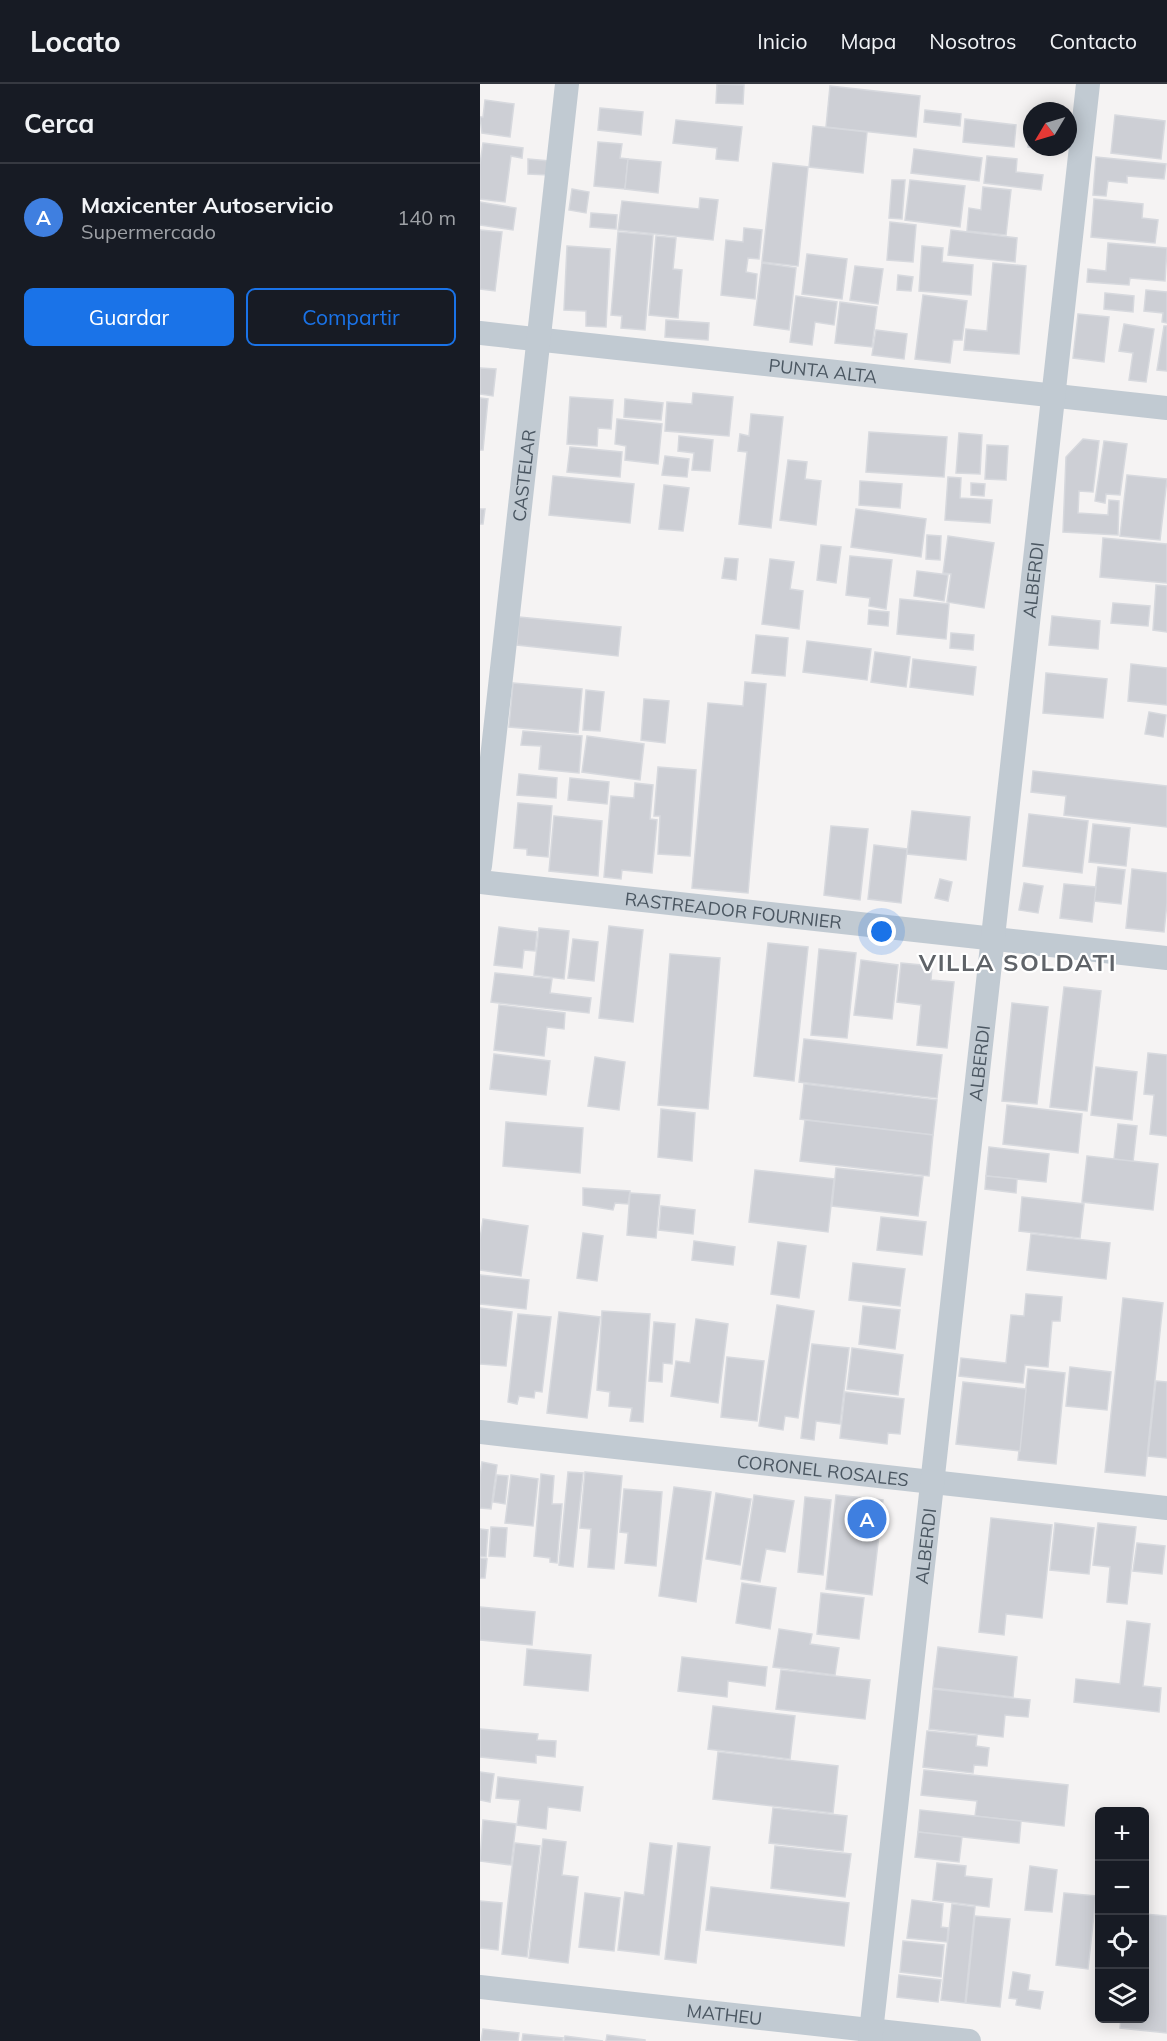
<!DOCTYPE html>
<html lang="es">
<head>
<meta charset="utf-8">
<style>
  body { margin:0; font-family:Mulish,sans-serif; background:#20242c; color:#f1f3f6 }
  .controls { position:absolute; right:18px; bottom:18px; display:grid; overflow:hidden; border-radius:9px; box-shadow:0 3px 15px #0003 }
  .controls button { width:54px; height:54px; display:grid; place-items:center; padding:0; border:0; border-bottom:2px solid #363941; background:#171b24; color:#f1f3f6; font:30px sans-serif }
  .compass { position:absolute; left:543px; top:18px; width:54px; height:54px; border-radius:50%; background:#171b24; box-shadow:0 3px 15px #0003; rotate:232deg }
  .you { position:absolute; left:402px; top:848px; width:21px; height:21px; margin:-15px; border:4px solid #fff; border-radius:50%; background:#1a73e8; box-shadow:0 0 0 9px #1a73e833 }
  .badge { display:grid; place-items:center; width:39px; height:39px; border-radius:50%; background:#1a73e8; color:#fff; font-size:20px; font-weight:700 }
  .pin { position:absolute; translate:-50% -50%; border:3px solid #fff; box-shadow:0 2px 6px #0006 }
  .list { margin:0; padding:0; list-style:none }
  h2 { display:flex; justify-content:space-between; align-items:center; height:78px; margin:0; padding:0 24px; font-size:26px }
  h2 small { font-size:20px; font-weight:400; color:#9ea1a6 }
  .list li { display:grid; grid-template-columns:39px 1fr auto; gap:18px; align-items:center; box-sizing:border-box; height:108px; padding:0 24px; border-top:2px solid #363941 }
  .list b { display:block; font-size:22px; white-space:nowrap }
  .list p { margin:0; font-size:20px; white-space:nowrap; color:#9ea1a6 }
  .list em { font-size:20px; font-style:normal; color:#9ea1a6 }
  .actions { display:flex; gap:12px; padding:18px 24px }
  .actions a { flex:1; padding:14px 0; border:2px solid #1a73e8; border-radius:9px; text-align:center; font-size:21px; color:#1a73e8 }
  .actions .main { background:#1a73e8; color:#fff }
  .icon { flex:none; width:33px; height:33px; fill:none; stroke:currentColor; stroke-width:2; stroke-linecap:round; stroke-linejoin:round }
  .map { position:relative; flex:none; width:687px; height:1957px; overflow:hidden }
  header { display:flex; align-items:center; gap:36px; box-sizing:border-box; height:84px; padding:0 30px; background:#171b24; border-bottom:2px solid #363941 }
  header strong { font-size:28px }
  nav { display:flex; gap:33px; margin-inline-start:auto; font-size:21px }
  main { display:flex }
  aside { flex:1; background:#171b24 }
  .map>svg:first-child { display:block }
  .building { fill:#cdcfd5; stroke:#d7d9de; stroke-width:1.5 }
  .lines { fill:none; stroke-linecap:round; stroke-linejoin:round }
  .street { stroke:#c1cad2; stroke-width:24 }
  .labels { text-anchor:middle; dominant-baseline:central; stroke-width:4.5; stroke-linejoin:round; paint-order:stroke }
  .street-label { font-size:18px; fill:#4a5661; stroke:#fff }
  .district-label { font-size:24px; font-weight:bold; letter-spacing:1.5px; fill:#5f6368; stroke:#fff }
</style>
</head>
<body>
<header>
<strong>Locato</strong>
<nav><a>Inicio</a><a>Mapa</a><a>Nosotros</a><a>Contacto</a></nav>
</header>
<main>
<aside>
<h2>Cerca<small></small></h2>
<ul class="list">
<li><span class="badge" style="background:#3f7fe0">A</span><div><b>Maxicenter Autoservicio</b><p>Supermercado</p></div><em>140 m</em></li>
</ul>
<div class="actions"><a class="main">Guardar</a><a>Compartir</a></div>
</aside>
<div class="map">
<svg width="687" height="1957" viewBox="0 0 687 1957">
  <rect width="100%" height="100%" fill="#f5f3f3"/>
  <g class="building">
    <path d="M237 0 264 1 263 20 236 19Z"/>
    <path d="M350 2 440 12 436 53 346 43Z"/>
    <path d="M5 16 34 20 30 53 2 49 0 33H3Z"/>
    <path d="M120 24 163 28 161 51 118 46Z"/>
    <path d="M445 26 481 30 480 42 444 38Z"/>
    <path d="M552 31V63H573L572 66 548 63Z"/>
    <path d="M635 31 685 37 681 75 631 69Z"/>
    <path d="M485 35 536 41 534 63 483 58Z"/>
    <path d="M196 36 262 43 258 77 236 75 237 64 193 59Z"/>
    <path d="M333 42 387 48 383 89 329 83Z"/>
    <path d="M118 58 142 60 140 74 148 75 145 105 114 102Z"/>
    <path d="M3 59 43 64 42 74 31 72 25 118 0 115V80Z"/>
    <path d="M434 65 502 74 499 97 431 89Z"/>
    <path d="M507 72 537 75 536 88 563 91 561 106 504 99Z"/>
    <path d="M616 73 686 80 684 95 647 92V99L628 97 626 112 613 111Z"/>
    <path d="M48 75 70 77 69 91 48 90Z"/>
    <path d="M148 75 181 78 178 109 145 105Z"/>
    <path d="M293 79 328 83 318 182 282 178Z"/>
    <path d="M412 96H425L422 135 409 134Z"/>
    <path d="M430 96 485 102 480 143 425 136Z"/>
    <path d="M503 103 531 106 526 151 487 147 489 124 501 126Z"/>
    <path d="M92 105 109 108 106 129 89 126Z"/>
    <path d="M220 114 238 116 233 156 138 146 142 117 219 125Z"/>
    <path d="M614 115 663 120 662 134 678 136 675 159 611 153Z"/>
    <path d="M0 118 36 124 33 146 0 141Z"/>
    <path d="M111 129 137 131 136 145 110 143Z"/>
    <path d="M410 138 436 141 433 178 407 176Z"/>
    <path d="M264 144 282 146 279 175 268 174 266 188 277 190 275 215 241 211 246 156 263 158Z"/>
    <path d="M0 146 22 148 15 207 0 205Z"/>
    <path d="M471 146 537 154 535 178 468 171Z"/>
    <path d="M138 148 173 151 165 246 141 244 142 232 131 231Z"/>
    <path d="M176 152 196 154 193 185 202 186 198 234 169 231Z"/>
    <path d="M628 159 687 164 685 197 650 194 649 201 607 198 608 185 626 187Z"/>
    <path d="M87 162 130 165 126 243 106 242V227L84 226Z"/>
    <path d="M442 162 463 164 462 178 493 181 491 211 439 207Z"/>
    <path d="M327 170 367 175 362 215 322 210Z"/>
    <path d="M282 179 316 184 309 246 274 241Z"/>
    <path d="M513 179 546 182 539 270 484 266 486 245 507 247Z"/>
    <path d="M375 182 403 185 398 220 370 216Z"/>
    <path d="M418 191 433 193 431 207 417 206Z"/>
    <path d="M666 206 687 208V239L682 238 683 229 664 227Z"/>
    <path d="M625 209 654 212 653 228 624 225Z"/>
    <path d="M443 211 487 217 482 256H473L470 279 435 275Z"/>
    <path d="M316 212 357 218 354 241 335 238 332 261 310 258Z"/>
    <path d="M360 218 397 223 392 263 355 259Z"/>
    <path d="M598 230 629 233 624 278 593 274Z"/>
    <path d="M186 236 229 239 228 256 185 253Z"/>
    <path d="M644 240 674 245 666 298 649 296 653 269 639 267Z"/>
    <path d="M684 242H687V287L677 286Z"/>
    <path d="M396 246 427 250 424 275 392 271Z"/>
    <path d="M0 284 16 285 13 312 0 310Z"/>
    <path d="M213 309 253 313 249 352 185 347 187 318 212 320Z"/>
    <path d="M90 313 133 316 131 345 118 344 117 362 87 360Z"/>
    <path d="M0 314 8 315 3 366H0Z"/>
    <path d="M145 315 183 319 181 336 144 333Z"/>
    <path d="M271 330 303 333 291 444 259 440 267 368 258 367 260 350 269 352Z"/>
    <path d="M137 335 182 340 178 380 145 376 146 362 135 360Z"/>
    <path d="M389 348 467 353 464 393 386 388Z"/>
    <path d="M479 349 502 351 500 390 476 389Z"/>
    <path d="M199 352 233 356 230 387 212 386 214 369 198 367Z"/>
    <path d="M603 355 619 357 613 408 599 407 598 429 628 431 629 416 639 417 638 451 583 448 586 373Z"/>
    <path d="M624 357 647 360 640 411 626 410 625 419 615 417Z"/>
    <path d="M507 361 528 362 526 396 505 395Z"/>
    <path d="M90 363 142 368 140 393 87 388Z"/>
    <path d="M185 372 209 375 207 393 182 391Z"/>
    <path d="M308 376 327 378 325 395 341 397 336 441 300 436Z"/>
    <path d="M647 391 687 395 680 456 640 452Z"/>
    <path d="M73 392 154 400 150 439 69 431Z"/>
    <path d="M468 393 481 394 480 414 512 416 510 439 465 436Z"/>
    <path d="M380 397 422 400 420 424 379 421Z"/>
    <path d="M491 399 505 400 504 412 491 411Z"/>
    <path d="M184 401 209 404 203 447 179 445Z"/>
    <path d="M0 425H5L3 440H0Z"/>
    <path d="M376 425 446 435 441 473 371 463Z"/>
    <path d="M447 451 461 452 460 476 446 475Z"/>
    <path d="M468 452 514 459 504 524 467 518 471 490 463 489Z"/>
    <path d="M623 454 687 460V499L620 493Z"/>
    <path d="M341 461 361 463 356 499 337 496Z"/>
    <path d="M370 472 412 476 406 525 389 522 390 514 366 511Z"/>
    <path d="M245 474 258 475 256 496 242 494Z"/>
    <path d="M290 475 314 478 310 505 323 507 319 545 282 540Z"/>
    <path d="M437 487 468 491 464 517 434 512Z"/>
    <path d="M676 501 687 502V548L673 546Z"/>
    <path d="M420 515 469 520 466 555 417 550Z"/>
    <path d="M633 519 670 522 668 542 631 539Z"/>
    <path d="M389 526 409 528 408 542 388 540Z"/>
    <path d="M572 532 620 537 618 565 569 561Z"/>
    <path d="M39 533 141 543 138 572 37 561Z"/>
    <path d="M471 549 494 551 493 566 470 564Z"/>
    <path d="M276 551 308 554 305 592 272 589Z"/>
    <path d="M327 557 391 565 387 596 323 588Z"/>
    <path d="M395 568 430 573 426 603 391 598Z"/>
    <path d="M433 575 496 583 493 611 430 603Z"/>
    <path d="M651 580 687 584V621L648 617Z"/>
    <path d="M566 589 627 595 623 634 563 629Z"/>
    <path d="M265 598 286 600 268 809 212 804 228 619 263 622Z"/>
    <path d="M33 599 102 605 98 649 29 643Z"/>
    <path d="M106 606 124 608 120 647 103 646Z"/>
    <path d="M164 615 189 617 185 659 161 656Z"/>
    <path d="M669 628 686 631 683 653 665 650Z"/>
    <path d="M43 647 102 652 99 689 59 685 61 662 41 661Z"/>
    <path d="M107 652 164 660 160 696 102 688Z"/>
    <path d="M178 683 216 686 210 772 178 770 180 732H174Z"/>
    <path d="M553 687 687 702V743L584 731 586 712 551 708Z"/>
    <path d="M39 690 77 694 76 714 37 711Z"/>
    <path d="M90 694 129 698 127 720 88 716Z"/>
    <path d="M155 699 173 701 170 735 177 736 172 789 142 786 141 795 124 793 131 712 154 714Z"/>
    <path d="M38 719 72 722 68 773 47 771V765L34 764Z"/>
    <path d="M432 727 490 733 486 776 427 770Z"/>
    <path d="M549 730 608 737 602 789 543 782Z"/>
    <path d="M74 732 122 737 118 792 69 787Z"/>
    <path d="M613 740 650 744 646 782 609 778Z"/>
    <path d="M351 742 388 745 380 816 344 811Z"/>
    <path d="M394 761 427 765 421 819 388 815Z"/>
    <path d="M618 783 645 786 641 820 614 817Z"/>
    <path d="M652 785 687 789V819L684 848 646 844Z"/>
    <path d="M460 795 472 798 468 817 455 814Z"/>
    <path d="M544 799 563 802 558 829 539 826Z"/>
    <path d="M584 800 616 803 612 838 580 834Z"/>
    <path d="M129 842 163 846 153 938 119 934Z"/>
    <path d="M19 843 57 848 55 867 44 866 42 884 14 881Z"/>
    <path d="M59 844 89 847 84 895 54 891Z"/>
    <path d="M93 855 118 858 114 897 88 894Z"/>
    <path d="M288 859 328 863 314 997 274 992Z"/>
    <path d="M339 865 376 869 367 954 331 951Z"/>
    <path d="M190 870 240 874 228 1025 178 1021Z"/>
    <path d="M381 876 418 881 412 935 374 931Z"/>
    <path d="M421 879 452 882 451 896 474 898 467 964 437 961 441 921 417 918Z"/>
    <path d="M15 889 72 895 70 909 111 914 109 929 11 918Z"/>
    <path d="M584 903 621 907 607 1027 570 1023Z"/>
    <path d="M532 919 568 923 557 1020 522 1017Z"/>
    <path d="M19 921 85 929 84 945 67 943 64 972 14 966Z"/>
    <path d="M324 955 462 971 457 1014 319 998Z"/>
    <path d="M668 969 687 971V1052L670 1050 674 1011 664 1010Z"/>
    <path d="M14 970 70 977 66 1011 10 1005Z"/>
    <path d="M115 973 145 978 139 1026 108 1022Z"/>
    <path d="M616 983 657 988 652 1036 611 1031Z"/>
    <path d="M324 1000 457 1016 453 1051 320 1035Z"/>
    <path d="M527 1021 602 1030 598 1069 523 1060Z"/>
    <path d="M181 1025 215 1029 212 1077 178 1073Z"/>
    <path d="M325 1036 453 1051 449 1092 320 1077Z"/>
    <path d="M26 1038 103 1044 100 1089 23 1082Z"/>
    <path d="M638 1040 657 1042 653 1078 634 1075Z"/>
    <path d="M509 1063 569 1070 566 1098 506 1092Z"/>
    <path d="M607 1072 678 1080 673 1126 602 1118Z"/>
    <path d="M356 1084 443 1093 438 1132 352 1122Z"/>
    <path d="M275 1086 354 1095 348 1148 269 1138Z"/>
    <path d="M506 1092 537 1095 536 1109 505 1105Z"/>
    <path d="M103 1104 150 1107 148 1120 135 1119 133 1126 103 1121Z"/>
    <path d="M150 1109 180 1111 176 1154 147 1151Z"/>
    <path d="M542 1113 604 1120 600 1154 539 1147Z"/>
    <path d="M181 1122 215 1126 213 1150 179 1146Z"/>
    <path d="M401 1133 446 1138 442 1171 397 1166Z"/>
    <path d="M3 1135 48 1142 41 1192 0 1186V1155Z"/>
    <path d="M103 1149 123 1152 117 1197 97 1194Z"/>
    <path d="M551 1150 630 1159 626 1195 547 1186Z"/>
    <path d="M214 1157 255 1163 253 1181 212 1176Z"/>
    <path d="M298 1158 326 1162 319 1214 291 1210Z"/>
    <path d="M373 1179 425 1185 420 1222 369 1216Z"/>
    <path d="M0 1191 49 1196 46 1225 0 1220Z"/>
    <path d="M546 1210 582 1213 580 1237H572L568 1283 545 1281 543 1299 479 1292 481 1274 526 1279 531 1231 544 1232Z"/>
    <path d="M643 1214 683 1219 665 1392 625 1388Z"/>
    <path d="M297 1221 334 1227 318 1334 305 1332 303 1346 279 1342Z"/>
    <path d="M383 1222 420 1226 415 1265 379 1260Z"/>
    <path d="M0 1224 32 1228 26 1282 0 1280Z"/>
    <path d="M122 1227 170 1230 163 1338 150 1337 152 1324 129 1322 130 1308 117 1306Z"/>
    <path d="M79 1228 120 1233 107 1334 67 1329Z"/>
    <path d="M38 1230 71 1233 62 1308 55 1307 54 1314 39 1312 37 1320 28 1318Z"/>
    <path d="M216 1235 248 1240 238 1319 191 1312 196 1277 210 1279Z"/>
    <path d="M174 1238 195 1240 192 1280 183 1279 182 1298 169 1297Z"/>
    <path d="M332 1260 369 1264 360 1340 336 1337 334 1356 321 1354Z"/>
    <path d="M372 1264 423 1271 418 1311 367 1305Z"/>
    <path d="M247 1273 284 1277 277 1337 241 1333Z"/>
    <path d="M590 1283 631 1288 627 1326 586 1322Z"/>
    <path d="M548 1285 585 1289 576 1380 538 1376Z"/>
    <path d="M676 1297 687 1298V1374L668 1372Z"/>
    <path d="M483 1298 546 1305 540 1367 476 1360Z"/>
    <path d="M365 1308 424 1315 420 1350 408 1349 407 1360 360 1354Z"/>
    <path d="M2 1378 17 1381 11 1425 0 1424V1393Z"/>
    <path d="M88 1388 103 1389 93 1483 79 1481Z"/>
    <path d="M105 1388 142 1392 134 1485 108 1483 111 1445 100 1444Z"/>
    <path d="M61 1390 74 1392 72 1420H82L77 1479 70 1478V1474L54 1472Z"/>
    <path d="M17 1391 28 1392 25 1420 13 1418Z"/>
    <path d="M31 1391 58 1395 53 1442 25 1439Z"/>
    <path d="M194 1403 231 1408 216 1518 179 1512Z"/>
    <path d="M144 1405 182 1408 176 1482 145 1479 148 1449 140 1448Z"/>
    <path d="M236 1409 271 1415 260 1481 226 1475Z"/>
    <path d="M274 1411 314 1417 305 1468 286 1465 280 1498 261 1495Z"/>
    <path d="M356 1411 403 1416 392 1511 346 1505Z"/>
    <path d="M325 1413 351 1416 343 1491 318 1488Z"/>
    <path d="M511 1434 572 1441 562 1534 526 1530 524 1551 499 1548Z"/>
    <path d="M575 1439 614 1444 609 1490 570 1486Z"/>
    <path d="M618 1439 656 1443 647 1520 627 1518 630 1483 613 1481Z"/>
    <path d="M11 1443 27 1444 25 1473 9 1472Z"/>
    <path d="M0 1445 8 1446 6 1473 0 1472Z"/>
    <path d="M657 1459 685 1462 682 1490 653 1487Z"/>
    <path d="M0 1474 7 1475 5 1494H0Z"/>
    <path d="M262 1499 296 1504 290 1545 256 1539Z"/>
    <path d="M341 1509 384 1514 379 1555 337 1550Z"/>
    <path d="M0 1523 55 1528 52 1561 0 1556Z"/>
    <path d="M647 1537 670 1540 663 1602 681 1604 679 1628 594 1618 596 1595 640 1600Z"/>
    <path d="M299 1545 332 1550 330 1560 359 1564 355 1591 293 1583Z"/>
    <path d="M458 1563 537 1573 533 1613 453 1604Z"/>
    <path d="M47 1565 111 1571 108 1607 44 1601Z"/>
    <path d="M202 1573 287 1583 285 1602 248 1597 247 1613 198 1607Z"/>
    <path d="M301 1586 390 1596 385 1635 296 1625Z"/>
    <path d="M453 1605 550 1616 548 1633 525 1631 523 1653 449 1645Z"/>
    <path d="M233 1622 315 1632 310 1675 228 1665Z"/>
    <path d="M0 1645 58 1650 57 1656 76 1657 75 1673 56 1671V1679L0 1673Z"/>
    <path d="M447 1647 497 1652 496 1662 509 1664 507 1682 494 1681 493 1689 443 1683Z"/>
    <path d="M238 1668 358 1682 353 1729 233 1715Z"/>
    <path d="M444 1686 588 1701 584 1742 495 1732 497 1717 441 1711Z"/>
    <path d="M0 1688 14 1690 10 1718 0 1716Z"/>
    <path d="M18 1693 103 1703 100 1727 68 1723 66 1745 37 1741 40 1716 16 1714Z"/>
    <path d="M293 1724 367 1732 363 1767 289 1759Z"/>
    <path d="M440 1726 541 1737 539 1759 438 1748Z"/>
    <path d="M3 1736 36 1740 31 1781 0 1777Z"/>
    <path d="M438 1748 482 1753 479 1778 435 1773Z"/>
    <path d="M63 1755 86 1758 82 1791 98 1793 88 1879 49 1874Z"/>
    <path d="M35 1759 60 1762 47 1873 22 1870Z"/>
    <path d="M170 1759 192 1762 179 1871 138 1866 145 1808 164 1811Z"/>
    <path d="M198 1759 230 1763 216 1879 185 1875Z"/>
    <path d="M295 1762 371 1770 365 1813 291 1804Z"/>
    <path d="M457 1779 486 1782 485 1792 512 1795 509 1823 453 1816Z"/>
    <path d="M550 1782 577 1786 572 1828 545 1826Z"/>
    <path d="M231 1803 369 1819 364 1862 226 1846Z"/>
    <path d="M105 1809 140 1814 134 1867 99 1863Z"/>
    <path d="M584 1809 616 1812 608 1885 576 1881Z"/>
    <path d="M432 1816 463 1820 461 1843 468 1844 467 1858 427 1854Z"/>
    <path d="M0 1817 22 1819 18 1866 0 1864Z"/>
    <path d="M472 1820 495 1823 485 1919 461 1916Z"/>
    <path d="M664 1830 687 1832V1949L640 1944 641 1934H664Z"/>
    <path d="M495 1832 530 1835 520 1923 486 1919Z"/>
    <path d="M423 1857 464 1861 461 1893 420 1888Z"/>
    <path d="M533 1888 550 1891 548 1906 563 1908 560 1925 536 1921 537 1915 529 1914Z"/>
    <path d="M419 1891 461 1896 458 1918 417 1913Z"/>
    <path d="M3 1945 39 1949 38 1957H1Z"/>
    <path d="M43 1950 83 1954 82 1957H42Z"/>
    <path d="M127 1951 165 1956V1957H126Z"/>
    <path d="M85 1952 123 1957H84Z"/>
  </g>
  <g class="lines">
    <g class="street">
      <path id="s1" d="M0 249 687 324"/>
      <path id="s2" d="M0 782 87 0"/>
      <path id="s3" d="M0 798 687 874"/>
      <path id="s4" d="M0 1348 687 1424"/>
      <path id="s5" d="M0 1903 489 1957"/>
      <path id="s6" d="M390 1957 608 0"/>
    </g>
  </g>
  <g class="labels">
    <g class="street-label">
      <text stroke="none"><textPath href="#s1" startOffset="345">PUNTA ALTA</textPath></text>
      <text stroke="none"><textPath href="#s2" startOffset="393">CASTELAR</textPath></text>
      <text stroke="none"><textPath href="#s6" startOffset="1470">ALBERDI</textPath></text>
      <text stroke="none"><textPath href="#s3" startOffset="255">RASTREADOR FOURNIER</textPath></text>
      <text stroke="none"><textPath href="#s6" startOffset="984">ALBERDI</textPath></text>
      <text stroke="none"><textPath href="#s4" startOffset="345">CORONEL ROSALES</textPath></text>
      <text stroke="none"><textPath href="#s6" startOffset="498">ALBERDI</textPath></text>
      <text stroke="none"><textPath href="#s5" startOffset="246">MATHEU</textPath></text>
    </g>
    <g class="district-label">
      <text x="538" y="878">VILLA SOLDATI</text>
    </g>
  </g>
</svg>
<div class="controls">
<button>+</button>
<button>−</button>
<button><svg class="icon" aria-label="locate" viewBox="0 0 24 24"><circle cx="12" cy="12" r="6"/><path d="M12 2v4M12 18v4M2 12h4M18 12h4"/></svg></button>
<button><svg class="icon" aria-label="layers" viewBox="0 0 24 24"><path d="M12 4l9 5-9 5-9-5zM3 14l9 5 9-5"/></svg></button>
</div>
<svg class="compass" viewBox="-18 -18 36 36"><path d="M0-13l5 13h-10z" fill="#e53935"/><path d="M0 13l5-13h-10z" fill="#9ea1a6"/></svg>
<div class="you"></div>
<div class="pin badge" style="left:387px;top:1435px;background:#3f7fe0">A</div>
</div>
</main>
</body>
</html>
